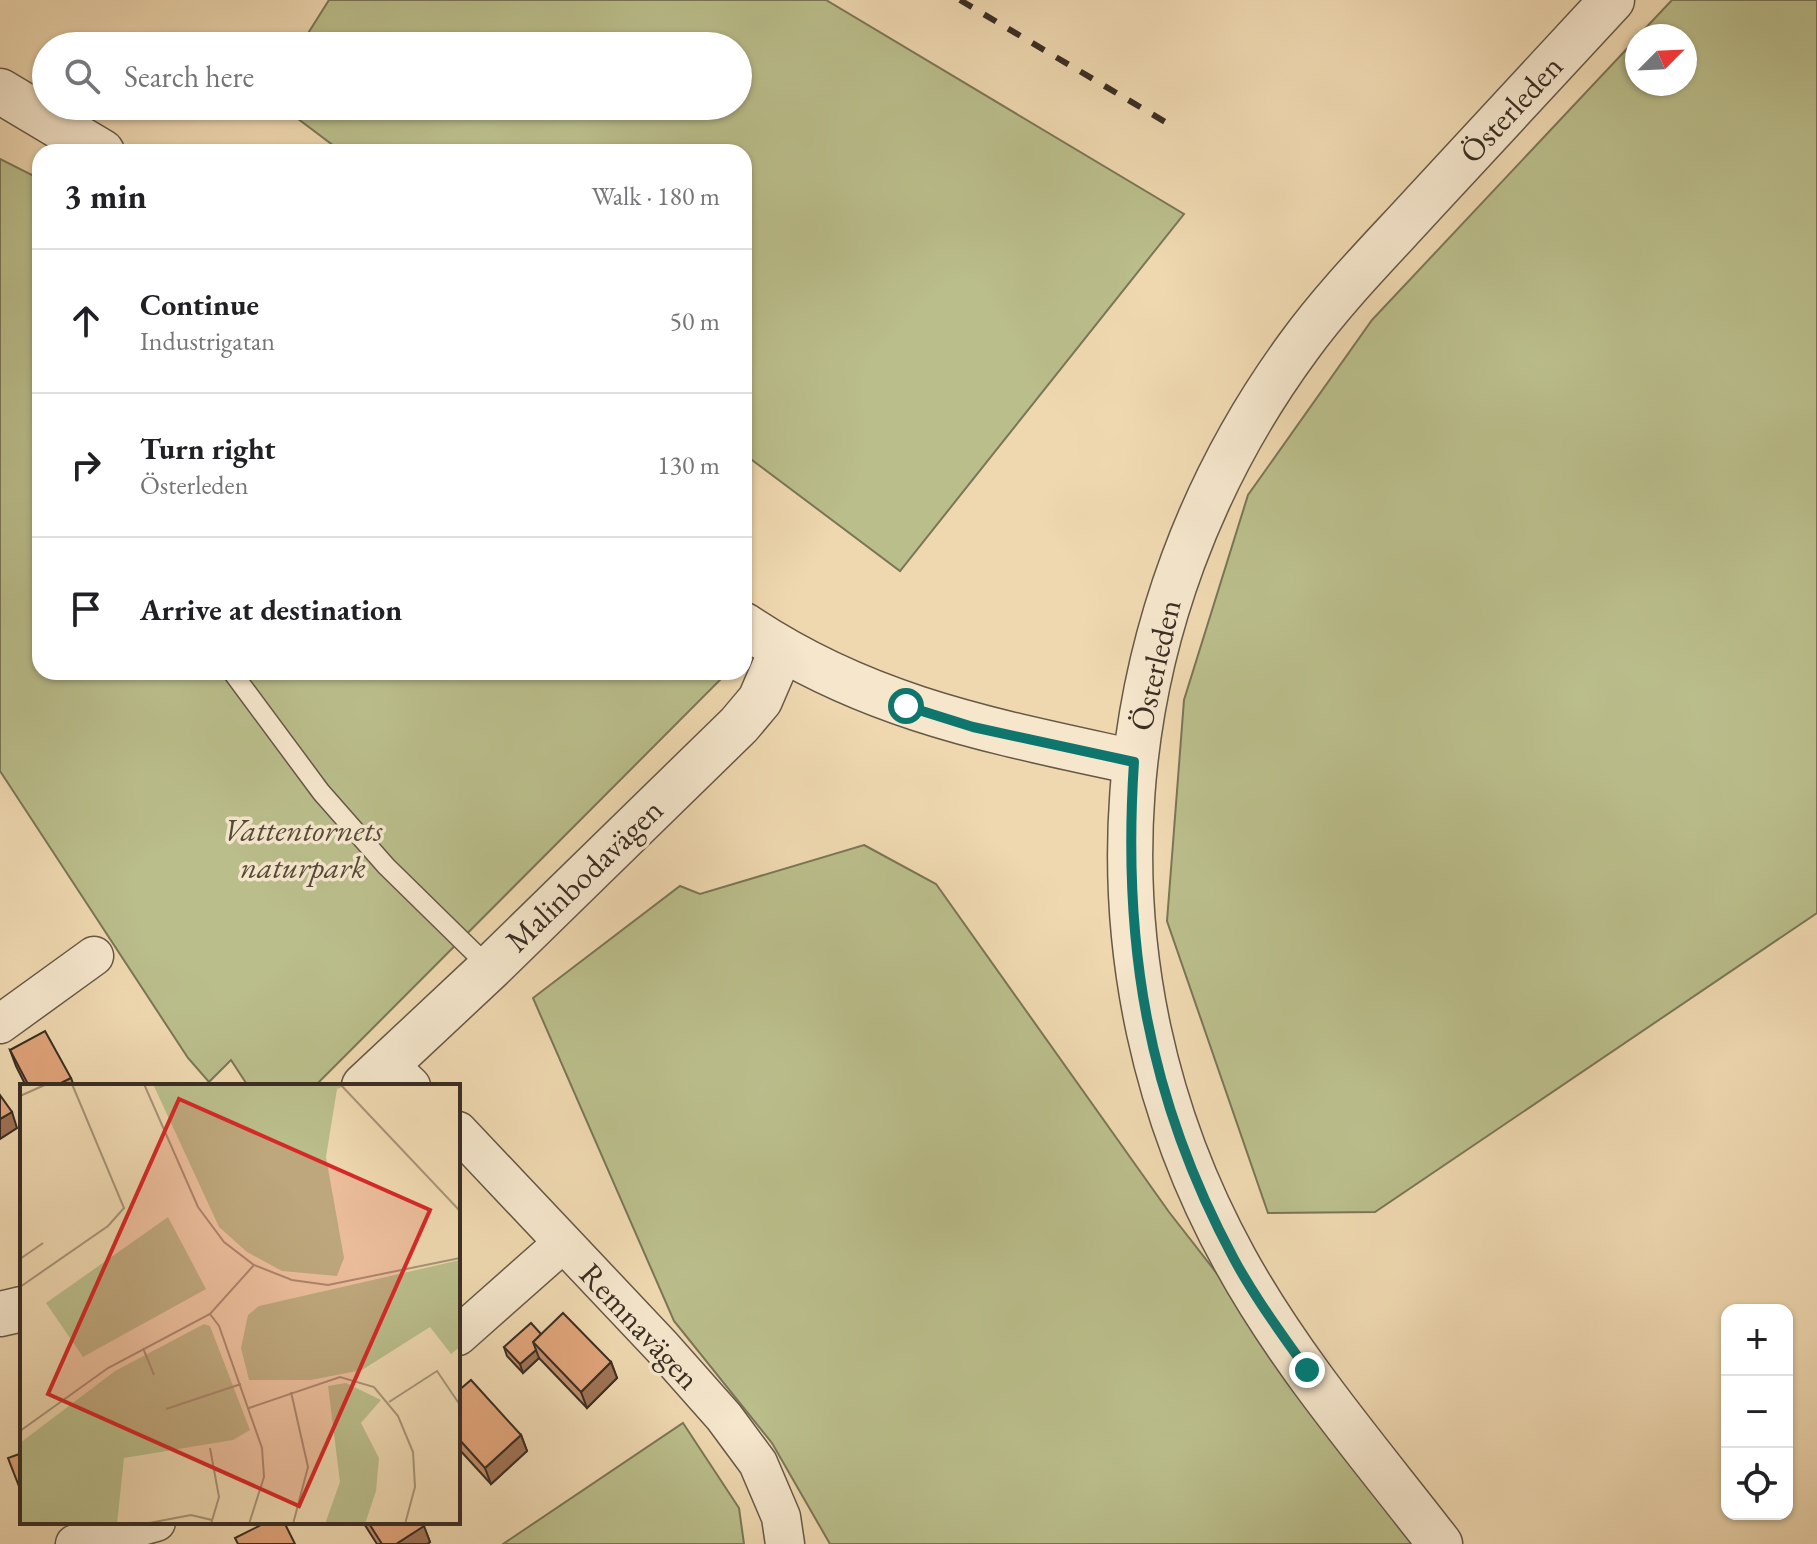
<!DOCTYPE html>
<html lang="en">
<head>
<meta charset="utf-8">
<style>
  body { margin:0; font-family:"EB Garamond",serif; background:#f2f2f2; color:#202124 }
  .controls { position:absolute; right:24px; bottom:24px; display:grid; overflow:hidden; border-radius:16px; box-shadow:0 2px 6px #0004 }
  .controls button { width:72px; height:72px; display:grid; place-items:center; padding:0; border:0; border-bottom:2px solid #e0e0e0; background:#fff; color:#202124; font:40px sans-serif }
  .compass { position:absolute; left:1625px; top:24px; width:72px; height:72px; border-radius:50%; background:#fff; box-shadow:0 2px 6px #0004; rotate:66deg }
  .stop { position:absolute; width:24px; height:24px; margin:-18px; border:6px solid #0f766e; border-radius:50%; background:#fff }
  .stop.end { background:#0f766e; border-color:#fff; box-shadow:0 2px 8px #0008 }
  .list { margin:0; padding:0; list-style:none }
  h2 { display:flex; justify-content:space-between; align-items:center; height:104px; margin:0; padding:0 32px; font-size:34px }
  h2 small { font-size:26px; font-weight:400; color:#757577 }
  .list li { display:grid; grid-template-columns:52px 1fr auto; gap:24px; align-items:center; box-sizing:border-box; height:144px; padding:0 32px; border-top:2px solid #e0e0e0 }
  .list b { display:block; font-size:30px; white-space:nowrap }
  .list p { margin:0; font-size:26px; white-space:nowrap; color:#757577 }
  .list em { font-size:26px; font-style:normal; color:#757577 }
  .icon { flex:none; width:44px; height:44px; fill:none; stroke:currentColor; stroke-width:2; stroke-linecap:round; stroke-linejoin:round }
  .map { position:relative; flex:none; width:1817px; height:1544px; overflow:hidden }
  .search { position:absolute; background:#fff; box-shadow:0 2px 6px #0004; left:32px; top:32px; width:720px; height:88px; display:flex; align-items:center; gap:20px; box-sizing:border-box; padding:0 28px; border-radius:44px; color:#757577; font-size:30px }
  .panel { position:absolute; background:#fff; box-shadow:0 2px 6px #0004; left:32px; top:144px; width:720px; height:536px; border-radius:24px }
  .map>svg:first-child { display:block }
  .green { fill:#babe8b; stroke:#7a7657; stroke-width:2 }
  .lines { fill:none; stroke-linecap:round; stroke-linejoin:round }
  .service-casing { stroke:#665846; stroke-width:21 }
  .minor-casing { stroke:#665846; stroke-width:41 }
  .tertiary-casing { stroke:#665846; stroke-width:47 }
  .service { stroke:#f5e6cc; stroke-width:18 }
  .minor { stroke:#f5e6cc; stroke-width:38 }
  .tertiary { stroke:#f5e6cc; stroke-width:44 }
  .rail { stroke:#392d23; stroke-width:6; stroke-dasharray:14 14; stroke-linecap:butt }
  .wall { fill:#c28d69; stroke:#392d23; stroke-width:2 }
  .shaded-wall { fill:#9e7355; stroke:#392d23; stroke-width:2 }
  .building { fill:#e1a47a; stroke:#392d23; stroke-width:2 }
  .route { stroke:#0f766e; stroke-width:10 }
  .labels { text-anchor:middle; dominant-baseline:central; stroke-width:7; stroke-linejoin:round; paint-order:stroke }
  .street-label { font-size:32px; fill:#392d23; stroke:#f5e6cc }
  .park-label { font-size:32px; font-style:italic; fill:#534a38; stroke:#f5e6cc }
  .inset-road { fill:none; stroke:#a69478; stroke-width:2 }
  .view { fill:#d62828; fill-opacity:0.15; stroke:#d62828; stroke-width:4 }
  .inset-edge { fill:none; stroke:#392d23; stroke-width:4 }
</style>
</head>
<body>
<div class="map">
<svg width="1817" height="1544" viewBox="0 0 1817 1544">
  <rect width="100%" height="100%" fill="#efd8b0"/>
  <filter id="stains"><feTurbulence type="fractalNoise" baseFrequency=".0025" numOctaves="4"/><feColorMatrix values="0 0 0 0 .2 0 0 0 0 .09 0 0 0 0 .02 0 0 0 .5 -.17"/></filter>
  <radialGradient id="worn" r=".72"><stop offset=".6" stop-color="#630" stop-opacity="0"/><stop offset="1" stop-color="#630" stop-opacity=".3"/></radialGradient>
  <g class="green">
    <path d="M329 0H826L1184 214 900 571 744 454V152H342L281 106H738V46H300Z"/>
    <path d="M1672 0H1817V913L1375 1212 1268 1213 1167 921 1184 700 1248 495 1372 320 1637 38V84H1685V36H1638Z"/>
    <path d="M0 159 40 179V672H720L721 679 315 1086H248L231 1060 209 1082 188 1058 0 771Z"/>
    <path d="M864 845 936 884 1169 1212 1428 1544H830L772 1443 674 1321 533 998 680 886 700 894Z"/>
    <path d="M683 1423 739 1508 744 1544H503Z"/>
  </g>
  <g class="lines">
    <g class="service-casing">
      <path id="service" d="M232 672 321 792 386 866 490 968"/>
    </g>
    <g class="minor-casing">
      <g id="minor">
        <path d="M0 1024 94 956"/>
        <path d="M388 1064 411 1086"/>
        <path d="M458 1131 662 1347 724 1417 758 1463 781 1517 785 1544"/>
        <path d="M458 1336 563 1243"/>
        <path d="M75 1544 156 1522"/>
      </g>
    </g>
    <g class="tertiary-casing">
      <g id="tertiary">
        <path d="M0 91 102 152"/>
        <path d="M744 625C867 708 993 731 1134 762"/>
        <path d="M364 1086 490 968 739 725 760 700 782 649"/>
        <path d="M0 1314 22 1309"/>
        <path d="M1440 1544C1369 1452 1291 1362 1235 1260 1073 967 1102 614 1299 346 1336 295 1381 250 1423 204 1486 136 1549 68 1612 0"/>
      </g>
    </g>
    <use href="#service" class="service"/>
    <use href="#minor" class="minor"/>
    <use href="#tertiary" class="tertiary"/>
    <path class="rail" d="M960 0 1172 126"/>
  </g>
  <g class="wall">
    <path d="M10 1050 71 1078 74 1086H26L16 1066Z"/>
    <path d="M541 1334 611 1362 617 1378 587 1408 539 1358 523 1373 507 1356 504 1347Z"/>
    <path d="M458 1391 521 1435 527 1451 491 1484 458 1448Z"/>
    <path d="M363 1522H422L430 1542 427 1544H377Z"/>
  </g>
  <g class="shaded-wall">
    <path d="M12 1112 17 1128 0 1139V1119Z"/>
    <path d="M536 1350 539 1358 523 1373 520 1364Z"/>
    <path d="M611 1362 617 1378 587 1408 581 1392Z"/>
    <path d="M521 1435 527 1451 491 1484 485 1468Z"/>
    <path d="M424 1526 430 1542 427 1544H396Z"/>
  </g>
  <g class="building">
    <path d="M45 1031 71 1078 55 1086H29L10 1050Z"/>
    <path d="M0 1095 12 1112 0 1119Z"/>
    <path d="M563 1313 611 1362 581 1392 533 1342Z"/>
    <path d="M531 1323 541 1334 533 1342 536 1350 520 1364 504 1347Z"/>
    <path d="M471 1380 521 1435 485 1468 458 1438V1391Z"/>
    <path d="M22 1453V1494L8 1458Z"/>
    <path d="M267 1522H284L295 1544H238L235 1538Z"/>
    <path d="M368 1522H422L424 1526 396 1544H382Z"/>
  </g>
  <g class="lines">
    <path class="route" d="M906 706 973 727 1134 762C1122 943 1147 1097 1234 1259 1255 1298 1282 1334 1307 1370"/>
  </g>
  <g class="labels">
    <g class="street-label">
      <text transform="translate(1511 109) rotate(-47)">Österleden</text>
      <text transform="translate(1155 665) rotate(-77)">Österleden</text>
      <text transform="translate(584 875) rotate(-44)">Malinbodavägen</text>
      <text transform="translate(640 1326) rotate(47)">Remnavägen</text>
    </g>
    <g class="park-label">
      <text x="303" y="830">Vattentornets<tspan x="303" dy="37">naturpark</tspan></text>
    </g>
  </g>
  <g transform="translate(20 1084)">
    <rect width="440" height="440" fill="#efd8b0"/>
    <path d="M133 0H330L317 5 306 73 324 174 317 192 262 187 227 168 199 143ZM148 133 186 205 63 273 26 219ZM440 176V263L431 270 410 243 342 286 291 296H229L221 264 228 231 239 222ZM184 240 190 242 230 346 213 356 104 374 97 440H0V359L95 287ZM326 299 361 316 341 339 359 374 356 407 345 440H305L320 398 308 302Z" fill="#babe8b"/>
    <path class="inset-road" d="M124 0 178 123 204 158 234 181 272 196 308 201 440 174M320 0 440 127M0 12 27 0M0 175 23 159M0 203 88 142 104 124 52 0M190 230 199 242 242 364 244 393 229 440M123 264 134 291M271 308 288 383 273 440M369 318 417 287 440 321M229 324 320 293 354 303 378 332 393 368 395 403 385 440M146 325 221 300M0 347 88 284 190 230 234 181M190 364 199 413 191 440M124 440 171 431 192 436"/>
    <path class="view" d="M159 15 410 126 279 422 28 310Z"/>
    <rect width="440" height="440" class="inset-edge"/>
  </g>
  <rect width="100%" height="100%" filter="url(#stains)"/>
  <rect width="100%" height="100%" fill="url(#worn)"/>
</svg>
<div class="controls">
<button>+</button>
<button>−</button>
<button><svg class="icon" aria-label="locate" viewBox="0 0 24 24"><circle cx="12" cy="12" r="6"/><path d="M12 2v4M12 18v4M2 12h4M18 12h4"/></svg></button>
</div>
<svg class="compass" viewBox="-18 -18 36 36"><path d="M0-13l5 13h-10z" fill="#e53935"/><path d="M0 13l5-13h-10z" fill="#757577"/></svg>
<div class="stop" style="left:906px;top:706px"></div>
<div class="stop end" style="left:1307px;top:1370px"></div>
<div class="search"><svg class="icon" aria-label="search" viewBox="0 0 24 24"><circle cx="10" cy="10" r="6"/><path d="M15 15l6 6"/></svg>Search here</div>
<section class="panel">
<h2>3 min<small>Walk · 180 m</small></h2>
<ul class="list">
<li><svg class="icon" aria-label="ahead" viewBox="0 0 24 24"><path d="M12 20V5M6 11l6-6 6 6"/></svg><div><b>Continue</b><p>Industrigatan</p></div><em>50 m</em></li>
<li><svg class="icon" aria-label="right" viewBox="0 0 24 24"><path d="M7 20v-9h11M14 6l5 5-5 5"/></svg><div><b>Turn right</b><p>Österleden</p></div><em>130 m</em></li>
<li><svg class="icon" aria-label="arrive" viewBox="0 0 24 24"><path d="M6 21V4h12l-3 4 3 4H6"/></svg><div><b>Arrive at destination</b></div></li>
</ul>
</section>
</div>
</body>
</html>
